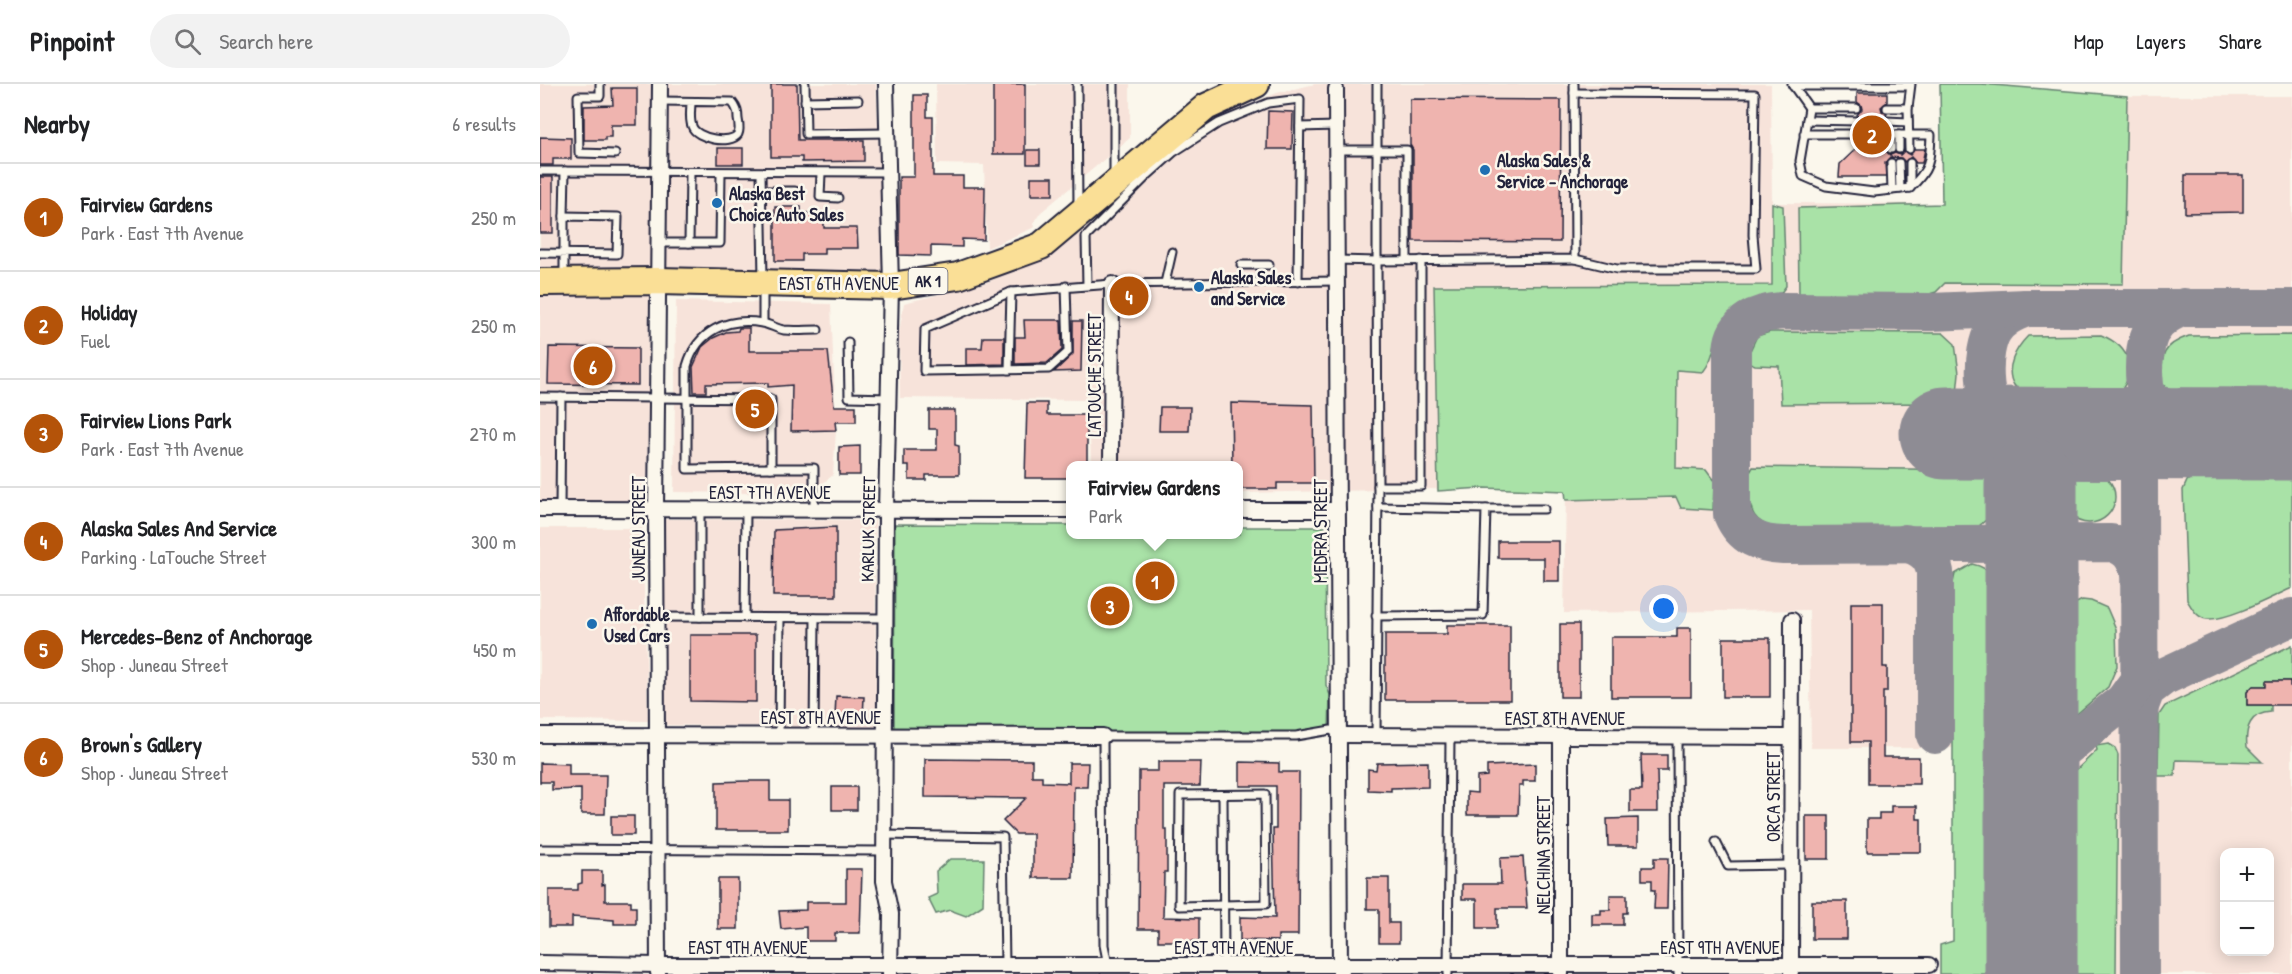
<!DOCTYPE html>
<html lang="en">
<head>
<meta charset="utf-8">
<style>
  body { margin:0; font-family:"Patrick Hand",sans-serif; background:#f2f2f2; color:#202124 }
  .controls { position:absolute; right:18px; bottom:18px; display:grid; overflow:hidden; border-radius:12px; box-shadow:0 3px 15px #0003 }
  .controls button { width:54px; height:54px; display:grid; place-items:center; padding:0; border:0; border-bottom:2px solid #e0e0e0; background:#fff; color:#202124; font:30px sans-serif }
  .you { position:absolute; left:1124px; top:525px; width:21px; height:21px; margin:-15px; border:4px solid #fff; border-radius:50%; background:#1a73e8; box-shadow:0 0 0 9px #1a73e833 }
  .badge { display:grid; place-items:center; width:39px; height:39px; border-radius:50%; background:#b45309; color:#fff; font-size:20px; font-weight:700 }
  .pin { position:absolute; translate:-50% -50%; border:3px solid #fff; box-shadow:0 2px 6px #0006 }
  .popup { position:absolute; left:526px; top:377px; width:177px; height:78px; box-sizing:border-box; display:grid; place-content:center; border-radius:12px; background:#fff; filter:drop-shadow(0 2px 4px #0005); font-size:20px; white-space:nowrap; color:#757577 }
  .popup b { font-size:22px; color:#202124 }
  .popup::after { content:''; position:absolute; left:50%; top:100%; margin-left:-12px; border:12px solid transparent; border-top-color:#fff }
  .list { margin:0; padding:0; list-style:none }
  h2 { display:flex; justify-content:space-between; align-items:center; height:78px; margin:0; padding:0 24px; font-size:26px }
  h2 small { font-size:20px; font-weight:400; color:#757577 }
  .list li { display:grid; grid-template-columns:39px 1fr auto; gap:18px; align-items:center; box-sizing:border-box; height:108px; padding:0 24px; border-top:2px solid #e0e0e0 }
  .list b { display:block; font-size:22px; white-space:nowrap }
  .list p { margin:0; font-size:20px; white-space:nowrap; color:#757577 }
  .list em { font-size:20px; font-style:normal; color:#757577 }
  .icon { flex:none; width:33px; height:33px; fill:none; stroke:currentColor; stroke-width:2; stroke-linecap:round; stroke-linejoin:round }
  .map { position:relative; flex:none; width:1752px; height:890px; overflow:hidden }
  header { display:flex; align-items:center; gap:36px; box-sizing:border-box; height:84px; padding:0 30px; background:#fff; border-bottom:2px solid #e0e0e0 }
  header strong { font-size:28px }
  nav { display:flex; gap:33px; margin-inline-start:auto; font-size:21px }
  .search { width:420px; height:54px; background:#f2f2f2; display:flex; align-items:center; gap:15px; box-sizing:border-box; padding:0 21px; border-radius:33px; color:#757577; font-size:22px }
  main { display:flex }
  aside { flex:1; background:#fff }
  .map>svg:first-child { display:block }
  .built { fill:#f7e3da; fill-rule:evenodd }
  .green { fill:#a9e2a7; stroke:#668271; stroke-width:1.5 }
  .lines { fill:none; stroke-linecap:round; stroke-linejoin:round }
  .taxiway { stroke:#8e8c94; stroke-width:38 }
  .runway { stroke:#8e8c94; stroke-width:93 }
  .building { fill:#efb4af; stroke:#22223b; stroke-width:1.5 }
  .lane-casing { stroke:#22223b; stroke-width:11 }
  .street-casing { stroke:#22223b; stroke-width:18 }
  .highway-casing { stroke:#22223b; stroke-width:30 }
  .lane { stroke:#fbf7ec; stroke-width:7 }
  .street { stroke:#fbf7ec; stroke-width:14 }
  .highway { stroke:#fadf96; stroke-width:26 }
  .poi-dot { fill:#1f6fb2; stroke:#fbf7ec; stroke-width:2 }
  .labels { text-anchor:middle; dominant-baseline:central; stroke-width:5; stroke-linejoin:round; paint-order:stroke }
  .shield { fill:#fbf7ec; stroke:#636270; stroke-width:1.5 }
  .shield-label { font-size:16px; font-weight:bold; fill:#22223b }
  .poi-label { font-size:18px; font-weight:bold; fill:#22223b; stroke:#fbf7ec; text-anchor:start }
  .street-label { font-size:18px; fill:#22223b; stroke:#fbf7ec }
</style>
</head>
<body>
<header>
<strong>Pinpoint</strong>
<div class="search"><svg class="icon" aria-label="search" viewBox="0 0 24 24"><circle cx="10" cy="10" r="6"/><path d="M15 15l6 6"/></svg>Search here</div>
<nav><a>Map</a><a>Layers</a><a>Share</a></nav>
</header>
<main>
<aside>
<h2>Nearby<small>6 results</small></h2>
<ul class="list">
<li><span class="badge">1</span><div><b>Fairview Gardens</b><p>Park · East 7th Avenue</p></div><em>250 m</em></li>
<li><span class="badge">2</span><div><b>Holiday</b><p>Fuel</p></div><em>250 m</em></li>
<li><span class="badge">3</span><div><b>Fairview Lions Park</b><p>Park · East 7th Avenue</p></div><em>270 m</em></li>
<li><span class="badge">4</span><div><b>Alaska Sales And Service</b><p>Parking · LaTouche Street</p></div><em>300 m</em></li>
<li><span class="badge">5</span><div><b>Mercedes-Benz of Anchorage</b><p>Shop · Juneau Street</p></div><em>450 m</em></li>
<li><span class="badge">6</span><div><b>Brown's Gallery</b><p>Shop · Juneau Street</p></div><em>530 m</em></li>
</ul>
</aside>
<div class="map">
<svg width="1752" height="890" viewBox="0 0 1752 890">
  <rect width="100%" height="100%" fill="#fbf7ec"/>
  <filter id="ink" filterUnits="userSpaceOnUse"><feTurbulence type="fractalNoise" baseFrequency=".0167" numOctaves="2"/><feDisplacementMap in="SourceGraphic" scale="12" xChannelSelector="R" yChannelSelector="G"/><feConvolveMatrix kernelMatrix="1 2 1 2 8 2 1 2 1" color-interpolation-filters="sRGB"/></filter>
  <g filter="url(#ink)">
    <g class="built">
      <path d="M0 0H113L111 186 0 187Z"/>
      <path d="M127 0H336L345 190 125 186Z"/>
      <path d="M396 0H590V54L500 129 494 139 495 143 447 164 444 81 397 80Z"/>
      <path d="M775 0H1231L1232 119 1402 120 1400 0H1441L1587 12H1752V890H1400V861L1413 857V664H1271L1269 526 1024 529 1026 407 942 404 699 409V382L551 381 549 316 360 314 359 249 364 219 445 199 519 166 582 115 591 101 660 44 685 30 737 9ZM1684 768H1730V868H1684Z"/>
      <path d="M0 210 109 211 107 419H0Z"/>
      <path d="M136 217 291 220 296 347 293 391 270 410 134 408Z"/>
      <path d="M125 435 335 436 336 644 125 641Z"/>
      <path d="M0 444H102L108 637 0 636Z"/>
    </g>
    <g class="green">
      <path d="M1400 0H1441L1587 12 1583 200 1405 199 1396 208 1383 212H1259L1258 124 1402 120Z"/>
      <path d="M1232 119 1243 122 1246 202 1237 214C1210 217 1187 224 1177 253 1173 266 1172 277 1163 288L1137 286 1136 384 1166 386 1174 397 1173 426 1141 424 1136 413 1026 416 1025 407 942 404 898 407 894 202 1232 201Z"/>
      <path d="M1230 248 1403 249 1415 260 1419 289 1417 309 1409 319 1241 320 1239 282 1215 281 1210 279 1209 269 1217 252Z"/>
      <path d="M1561 251C1591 263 1599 288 1576 313L1489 314C1485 310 1477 306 1474 301 1464 285 1476 264 1488 252Z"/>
      <path d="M1752 251V314L1636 315 1622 299C1621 271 1622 261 1649 252Z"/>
      <path d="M1213 383 1444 386C1459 406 1460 426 1439 442L1237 445C1213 438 1210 429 1209 406 1208 396 1207 392 1213 383Z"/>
      <circle cx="1549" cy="413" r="26"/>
      <path d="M1656 391H1752V504C1732 513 1687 537 1667 535 1657 534 1652 524 1647 516L1643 406 1647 397Z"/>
      <path d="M355 440 531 441V450H699V443H785L786 601 790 611 789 647 752 656 570 653 559 644 354 647Z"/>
      <path d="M1432 480C1454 484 1456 499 1458 518V890H1400V861L1413 857V499L1415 490Z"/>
      <path d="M1542 516 1551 517 1567 524 1576 545 1577 582 1568 603 1531 635 1523 631 1520 550 1522 537 1527 524Z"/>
      <path d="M1752 561V600L1749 597H1726V602H1713L1707 608V621H1731V628C1710 629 1705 644 1707 663L1722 678 1636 676 1635 692H1618L1619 631 1625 622Z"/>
      <path d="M1568 660 1575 664 1578 671 1576 890H1520L1523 713 1532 690 1557 666 1556 662Z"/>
      <path d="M410 775H444L443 821 426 832 410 826 396 830 388 814 397 810 396 787Z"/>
    </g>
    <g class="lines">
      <g class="taxiway">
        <path d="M1644 223C1631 228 1619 234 1611 248 1601 267 1601 315 1616 332 1625 342 1638 345 1649 350"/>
        <path d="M1486 224C1473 229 1461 234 1453 247 1441 267 1441 320 1460 335 1469 342 1483 346 1494 349"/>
        <path d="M1565 349C1585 357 1597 372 1599 394L1600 890"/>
        <path d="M1365 459C1381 463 1392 471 1395 488V651"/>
        <path d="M1599 488C1594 472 1588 463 1571 459L1243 461C1220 460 1202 454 1192 430V266C1194 237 1218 229 1242 227L1391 228 1486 224H1752"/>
        <path d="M1600 622 1606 606 1623 593 1752 533"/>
        <path d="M1491 712 1501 683 1584 617 1600 595"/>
      </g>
      <g class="runway">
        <path d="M1406 349 1752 350"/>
        <path d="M1491 890V400"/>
      </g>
    </g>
    <g class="building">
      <path d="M231 0H257L258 56H324V77L262 78V73H231Z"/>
      <rect x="453" y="0" width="32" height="70"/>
      <path d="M72 4H97V41H71V53H65V56H44V22L73 21Z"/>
      <path d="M1317 9H1347V18L1341 23 1342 27 1347 30 1341 37 1347 43 1346 67 1350 71 1355 69 1360 71 1364 67 1370 71 1375 65H1385L1382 79H1376L1371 73 1365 78 1361 74 1350 73 1345 79 1346 93H1299L1300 80 1317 64V56L1323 51 1322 47 1317 44 1323 37 1317 31 1322 25 1321 21 1317 18Z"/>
      <path d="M374 11H387V33H393V92H423V103H445L444 156 422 155V163L391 162V172L359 171V93H374Z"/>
      <path d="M870 15 1021 16 1020 158 873 157V66L870 61Z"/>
      <path d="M728 27 753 28 752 65H727Z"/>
      <path d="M0 53 31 54V75H13V81H0Z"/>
      <rect x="178" y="64" width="25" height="16"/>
      <rect x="487" y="66" width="13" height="14"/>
      <path d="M1645 91H1703V128L1645 129Z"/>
      <rect x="0" y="93" width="13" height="56"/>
      <rect x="491" y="93" width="22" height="18"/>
      <path d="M235 123H261V129H284V144H317L318 164H284V170H262V177H235Z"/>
      <path d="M484 236H521L522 266 507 279 475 280V253H485Z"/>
      <path d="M533 237H542L541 287 514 288 533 270Z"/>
      <path d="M199 244H209V267H288L294 322H316V338H295L296 346 251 347 252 301 228 303V299L166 300V308H154L153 283 162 263 173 254 186 248 198 247Z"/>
      <path d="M443 253H464V280L426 281V264H442Z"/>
      <path d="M9 263 98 264V301L8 300Z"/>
      <path d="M487 319H507V331H547V381H531V394H485Z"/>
      <path d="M691 319 773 321 774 399H737V405H699V381H692Z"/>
      <path d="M620 323H650L649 347H619Z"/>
      <path d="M389 326H415V361L419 362V391H386V396H369V382H364V366H397V345H389Z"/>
      <path d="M320 362V391H299V363Z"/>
      <path d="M296 443V512H233L234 446Z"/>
      <path d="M958 457H1019V497H1004V474H958Z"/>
      <path d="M1311 519H1343V583H1347V608H1343V673H1379V700H1328V658H1311Z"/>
      <rect x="1020" y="540" width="19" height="73"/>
      <path d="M907 541H970V616H845V550H907Z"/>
      <path d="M1137 544H1151V613H1071V553H1137Z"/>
      <path d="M150 551H216V618L150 617Z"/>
      <rect x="1183" y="554" width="47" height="59"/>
      <path d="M1726 597H1750V602H1752V621H1707V608L1713 602H1726Z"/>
      <path d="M296 612 324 613 323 633H295Z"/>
      <path d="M1101 671H1127V687H1117L1118 728H1090V706H1102Z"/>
      <path d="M385 675 492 676V692H502V698L529 699V679H548L547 703H534L533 794H493V750H476L463 737 486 714 385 713Z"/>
      <path d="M618 678H661L660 702H624V745H627V788H624L623 833 659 834V857H618V845H598L599 687H618Z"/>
      <path d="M700 678 739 679V688H759L758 851H738V857L700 856V833L735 834 733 745H736V702H700Z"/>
      <path d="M888 678V703L851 704V707L828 706V685L836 686 837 679Z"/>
      <path d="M0 679 29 680V691H66L65 730H41V705L12 706V698H0Z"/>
      <path d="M995 680V697H983V702H979L978 731H927V708L937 709V693L947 692V682Z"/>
      <path d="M206 697H230V716H248V746H176V698Z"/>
      <rect x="292" y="703" width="25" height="23"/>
      <path d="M1351 722H1377V735H1381V768H1327V735H1339V729H1351Z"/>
      <rect x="71" y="732" width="23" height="19"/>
      <rect x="1266" y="732" width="23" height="43"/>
      <path d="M1098 734V762H1068L1067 735Z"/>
      <path d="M983 773 987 824H957V844H937V815H922V800H961L960 774Z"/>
      <path d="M1114 774H1128L1127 825H1114L1115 806H1112V796H1102V783H1114Z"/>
      <path d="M306 785H322L320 849H295V857H266V843L241 845 239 827 266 826V818H306Z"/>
      <path d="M42 787H62V801L65 800V817H91V823H96V840H74V836L32 833V843H9V806H38V800L42 799Z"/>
      <path d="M827 794H849V839H859V859H839V825H827Z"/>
      <rect x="178" y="795" width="20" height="50"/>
      <path d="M1070 811H1087V829H1083V841H1052V830H1061V826H1070Z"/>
      <rect x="1272" y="817" width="35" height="38"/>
    </g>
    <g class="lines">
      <g class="lane-casing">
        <g id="lane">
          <path d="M60 0V12H38L39 69 75 70"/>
          <path d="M265 0 266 50 348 49"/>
          <path d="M537 0 538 123"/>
          <path d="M837 0V177L1035 175 1034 0"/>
          <path d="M1252 0 1269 24H1316"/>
          <path d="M1253 2H1370"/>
          <path d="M1034 9 1215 10 1213 151 1216 185H1077L1035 175"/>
          <path d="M120 17 192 18C197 24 198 28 198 35 199 40 200 46 198 50 191 61 156 55 152 42 149 35 151 25 151 18"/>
          <path d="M265 17 318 16"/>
          <path d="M1269 24 1260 77 1263 92 1286 102 1334 108 1370 104V79"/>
          <path d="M1347 24H1368L1371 0"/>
          <path d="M1368 24 1369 65"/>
          <path d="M1267 36 1317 37"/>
          <path d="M1347 37 1368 38"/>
          <path d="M760 43 796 42"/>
          <path d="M1264 50H1317"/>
          <path d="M1351 65V51H1359"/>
          <path d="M1359 65V51H1391C1390 78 1390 85 1370 104"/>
          <path d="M796 66H867V176"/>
          <path d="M1351 79 1352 106"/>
          <path d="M1359 79 1360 105"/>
          <path d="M0 87 348 88"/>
          <path d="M221 89 223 194"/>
          <path d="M281 89 280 113 298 114"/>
          <path d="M574 93V0"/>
          <path d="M221 107H255"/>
          <path d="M24 132 25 87"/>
          <path d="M119 159H180L181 89"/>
          <path d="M149 159 150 89"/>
          <path d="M0 169 77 170 78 133 24 132V192"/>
          <path d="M797 176 837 177 838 402H881V176"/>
          <path d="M701 181H729"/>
          <path d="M625 199 632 168"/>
          <path d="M547 201 546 153 607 92 634 68 679 39 728 19 760 15 758 198"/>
          <path d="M526 202 528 268 509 285 384 287 385 245 471 208 572 200 797 197"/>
          <path d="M223 205V239"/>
          <path d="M308 258 309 313 349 314"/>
          <path d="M469 286 471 208"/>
          <path d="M0 313 231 315V384H274V426"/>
          <path d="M231 384 147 385V282C157 247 187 233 222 239 229 240 237 245 244 246 255 247 267 246 278 246"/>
          <path d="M20 425 21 313"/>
          <path d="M946 425H1004"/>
          <path d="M836 532 943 531 946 425 838 423"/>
          <path d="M117 533 345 534"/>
          <path d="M160 533V426"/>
          <path d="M205 534 206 426"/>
          <path d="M239 651 240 534"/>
          <path d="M274 651 275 534"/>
          <path d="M836 651 838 402"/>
          <path d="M1137 653 1138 890"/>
          <path d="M725 710 726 820 639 822 640 711Z"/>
          <path d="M683 711 684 881"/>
          <path d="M344 751 463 753 465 881"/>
          <path d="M1176 758 1188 782 1251 781"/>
          <path d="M0 765 344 767"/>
          <path d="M568 881 564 861 563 652H756L791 646 799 651"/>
          <path d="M908 890 910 652"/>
        </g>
      </g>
      <g class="street-casing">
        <g id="street">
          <path d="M346 0 351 202 346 426 344 797 351 830 350 890"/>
          <path d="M796 5 800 890"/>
          <path d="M571 382 572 200"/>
          <path d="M0 425 531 426"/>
          <path d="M699 426H798"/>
          <path d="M0 651 563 652"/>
          <path d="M799 651 1251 653"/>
          <path d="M1021 652V890"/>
          <path d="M0 879 118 881H1389"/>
          <path d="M1251 888 1252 536"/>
          <path d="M118 889 116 426 120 0"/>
        </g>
      </g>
      <g class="highway-casing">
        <path id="highway" d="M0 198 118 197 351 202 418 192 501 162 666 23 716 0"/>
      </g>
      <use href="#lane" class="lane"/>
      <use href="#street" class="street"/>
      <use href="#highway" class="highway"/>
    </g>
  </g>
  <g class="poi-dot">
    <circle cx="945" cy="86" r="6"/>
    <circle cx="177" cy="119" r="6"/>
    <circle cx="659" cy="203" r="6"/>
    <circle cx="52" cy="540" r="6"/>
  </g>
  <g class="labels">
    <rect class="shield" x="368.5" y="184" width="39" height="26" rx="4.5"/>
    <g class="shield-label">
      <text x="388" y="197">AK 1</text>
    </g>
    <g class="poi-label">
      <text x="957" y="76">Alaska Sales &amp;<tspan x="957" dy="21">Service - Anchorage</tspan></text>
      <text x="189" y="109">Alaska Best<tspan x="189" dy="21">Choice Auto Sales</tspan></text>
      <text x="671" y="193">Alaska Sales<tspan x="671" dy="21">and Service</tspan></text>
      <text x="64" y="530">Affordable<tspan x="64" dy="21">Used Cars</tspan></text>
    </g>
    <g class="street-label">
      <text x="299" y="199">EAST 6TH AVENUE</text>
      <text transform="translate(554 291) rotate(-90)">LATOUCHE STREET</text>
      <text x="230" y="408">EAST 7TH AVENUE</text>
      <text transform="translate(98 445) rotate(-90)">JUNEAU STREET</text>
      <text transform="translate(328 445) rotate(-89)">KARLUK STREET</text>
      <text transform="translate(780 447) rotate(-90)">MEDFRA STREET</text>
      <text x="281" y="633">EAST 8TH AVENUE</text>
      <text x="1025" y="634">EAST 8TH AVENUE</text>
      <text transform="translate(1233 713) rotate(-90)">ORCA STREET</text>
      <text transform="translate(1003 771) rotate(-90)">NELCHINA STREET</text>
      <text x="208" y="863">EAST 9TH AVENUE</text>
      <text x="694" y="863">EAST 9TH AVENUE</text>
      <text x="1180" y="863">EAST 9TH AVENUE</text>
    </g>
  </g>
</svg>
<div class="controls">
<button>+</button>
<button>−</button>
</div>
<div class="you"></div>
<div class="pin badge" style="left:615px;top:497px">1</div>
<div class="popup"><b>Fairview Gardens</b>Park</div>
<div class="pin badge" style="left:1332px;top:51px">2</div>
<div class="pin badge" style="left:570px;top:522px">3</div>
<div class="pin badge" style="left:589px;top:212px">4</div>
<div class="pin badge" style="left:215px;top:325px">5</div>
<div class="pin badge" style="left:53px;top:282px">6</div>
</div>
</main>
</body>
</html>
